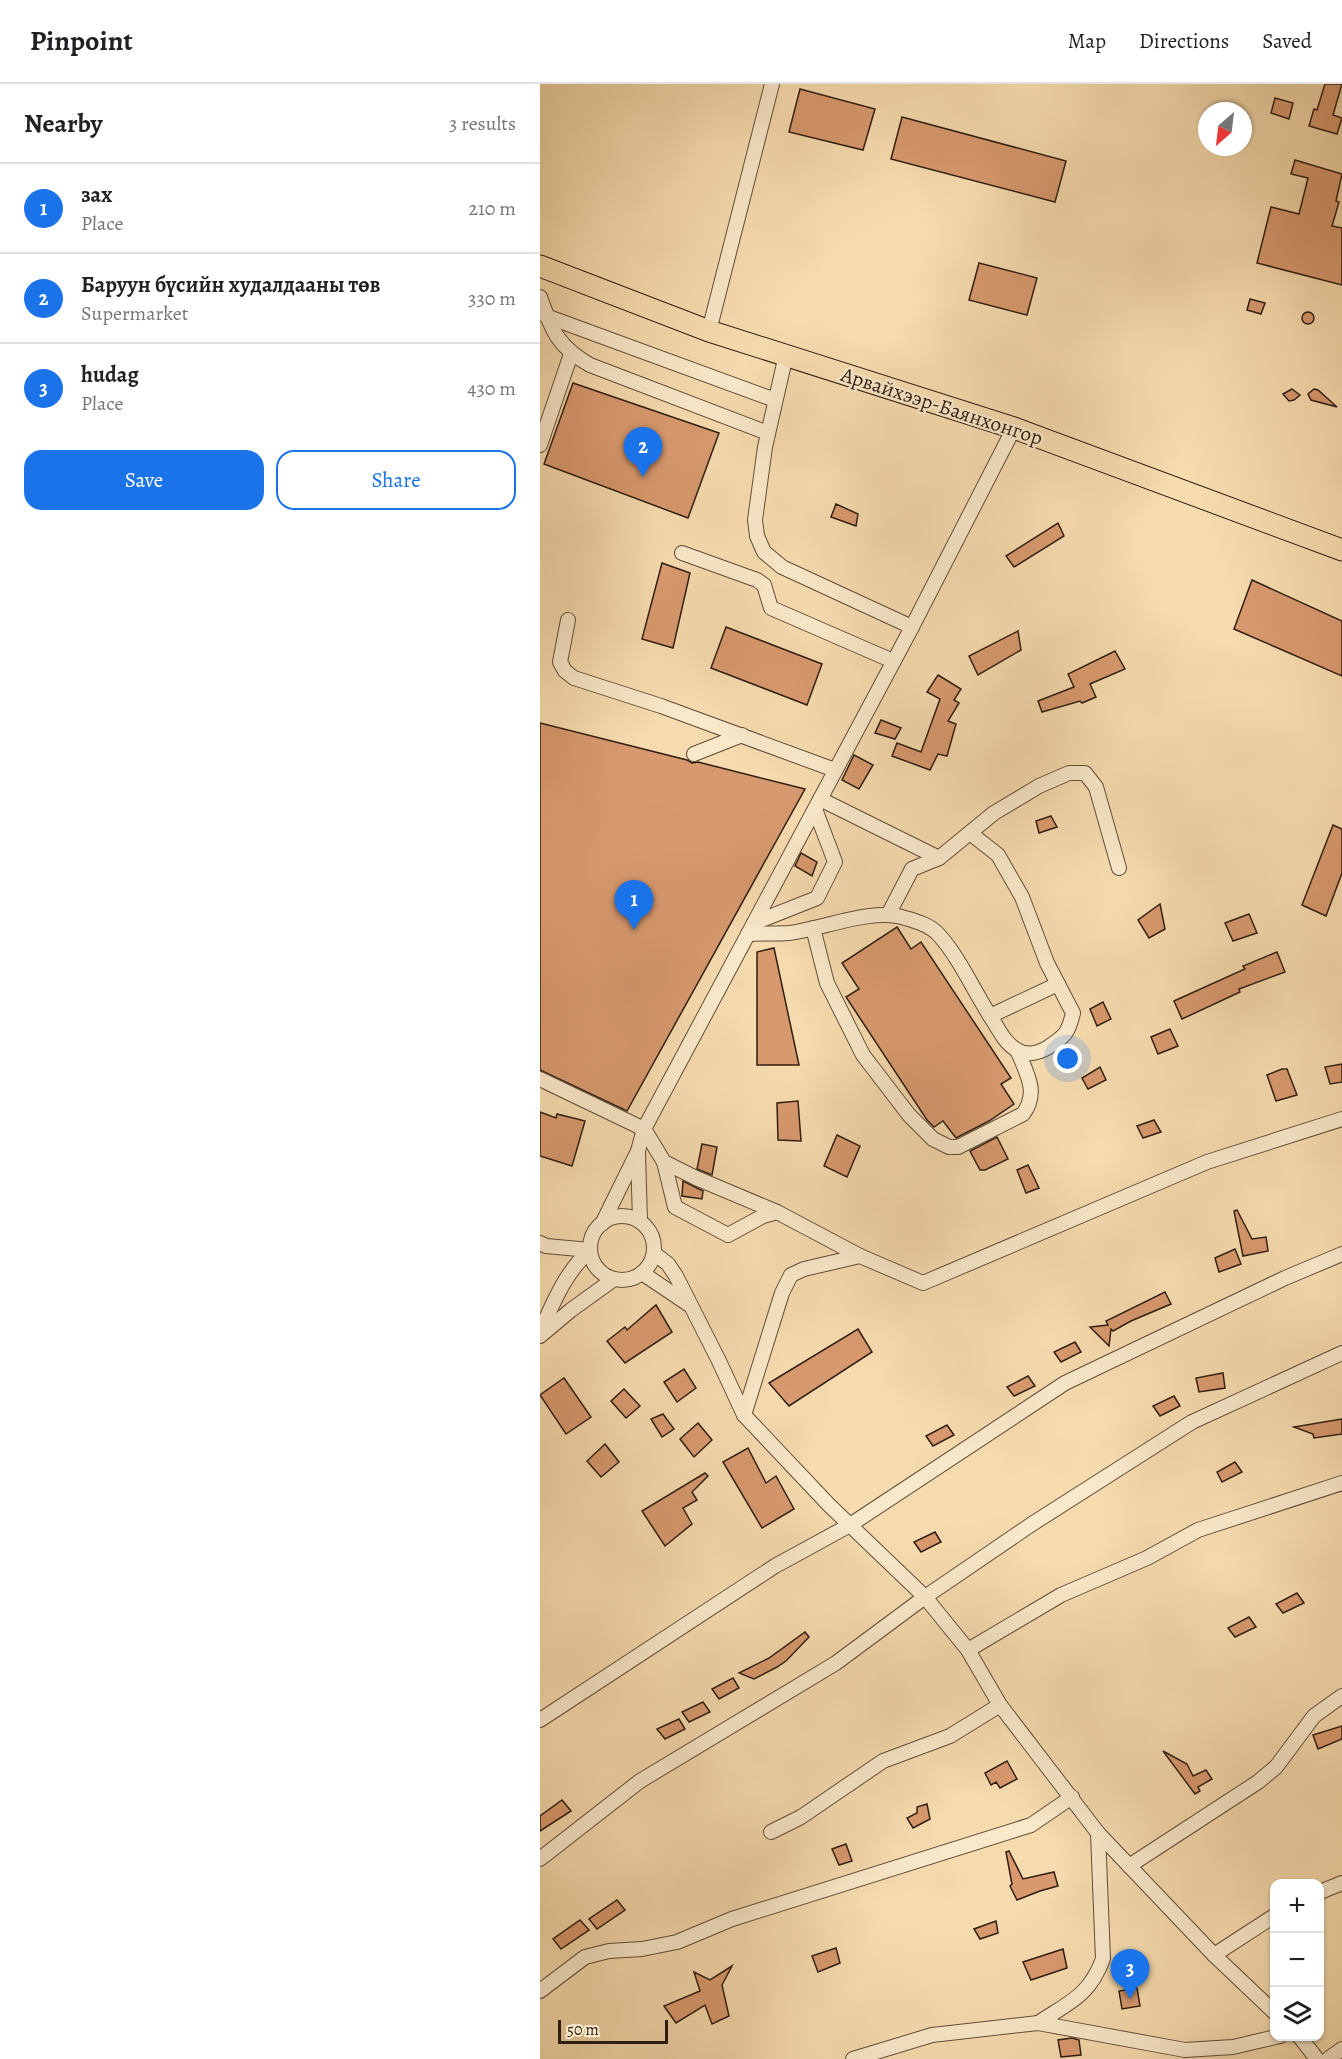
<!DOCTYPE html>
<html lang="en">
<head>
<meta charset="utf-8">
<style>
  body { margin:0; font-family:Alegreya,serif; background:#f6f6f6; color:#202124 }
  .controls { position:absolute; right:18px; bottom:18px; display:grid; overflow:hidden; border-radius:12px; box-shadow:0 2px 4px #0004 }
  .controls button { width:54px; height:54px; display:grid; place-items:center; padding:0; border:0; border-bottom:2px solid #e0e0e0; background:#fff; color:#202124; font:30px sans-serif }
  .compass { position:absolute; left:658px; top:18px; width:54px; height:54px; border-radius:50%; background:#fff; box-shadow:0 2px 4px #0004; rotate:208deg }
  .scale { position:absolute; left:18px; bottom:15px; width:110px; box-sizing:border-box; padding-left:6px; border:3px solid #2f1e12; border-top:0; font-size:16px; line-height:21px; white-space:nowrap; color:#2f1e12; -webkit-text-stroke:4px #f9e8ca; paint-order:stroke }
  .you { position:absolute; left:528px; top:975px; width:21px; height:21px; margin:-15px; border:4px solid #fff; border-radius:50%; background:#1a73e8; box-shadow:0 0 0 9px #1a73e833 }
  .badge { display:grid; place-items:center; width:39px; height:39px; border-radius:50%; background:#1a73e8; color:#fff; font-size:20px; font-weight:700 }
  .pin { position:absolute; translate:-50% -50px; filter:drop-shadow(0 2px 3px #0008) }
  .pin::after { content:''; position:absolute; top:32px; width:21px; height:18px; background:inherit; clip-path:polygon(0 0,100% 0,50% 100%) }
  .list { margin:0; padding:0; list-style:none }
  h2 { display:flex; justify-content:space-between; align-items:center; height:78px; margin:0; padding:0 24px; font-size:26px }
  h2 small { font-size:20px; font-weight:400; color:#757577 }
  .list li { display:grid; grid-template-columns:39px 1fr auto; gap:18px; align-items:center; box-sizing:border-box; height:90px; padding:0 24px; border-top:2px solid #e0e0e0 }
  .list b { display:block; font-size:22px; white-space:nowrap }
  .list p { margin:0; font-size:20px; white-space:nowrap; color:#757577 }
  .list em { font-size:20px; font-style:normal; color:#757577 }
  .actions { display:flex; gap:12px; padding:18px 24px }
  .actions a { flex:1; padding:14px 0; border:2px solid #1a73e8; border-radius:18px; text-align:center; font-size:21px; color:#1a73e8 }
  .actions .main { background:#1a73e8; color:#fff }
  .icon { flex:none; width:33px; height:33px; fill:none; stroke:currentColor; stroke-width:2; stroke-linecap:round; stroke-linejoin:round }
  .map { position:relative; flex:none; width:802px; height:1975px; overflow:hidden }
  header { display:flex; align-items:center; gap:36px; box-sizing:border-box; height:84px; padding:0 30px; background:#fff; border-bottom:2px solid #e0e0e0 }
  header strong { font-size:28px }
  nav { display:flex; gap:33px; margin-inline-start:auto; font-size:21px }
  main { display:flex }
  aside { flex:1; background:#fff }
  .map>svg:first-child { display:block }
  .building { fill:#d8996e; stroke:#2f1e12; stroke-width:1.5 }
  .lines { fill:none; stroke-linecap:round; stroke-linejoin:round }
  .minor-casing { stroke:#614d39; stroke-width:16 }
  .highway-casing { stroke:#2f1e12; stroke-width:23 }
  .minor { stroke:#f9e8ca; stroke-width:14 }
  .highway { stroke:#f6dbae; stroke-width:21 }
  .labels { text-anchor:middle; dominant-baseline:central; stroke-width:4.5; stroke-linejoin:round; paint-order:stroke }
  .street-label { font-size:21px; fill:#2f1e12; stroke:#f9e8ca }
</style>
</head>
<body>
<header>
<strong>Pinpoint</strong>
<nav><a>Map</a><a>Directions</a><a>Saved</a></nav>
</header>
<main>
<aside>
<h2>Nearby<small>3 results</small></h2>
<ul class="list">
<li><span class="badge">1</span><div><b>зах</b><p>Place</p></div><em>210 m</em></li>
<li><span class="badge">2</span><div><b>Баруун бүсийн худалдааны төв</b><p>Supermarket</p></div><em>330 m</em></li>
<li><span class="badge">3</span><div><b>hudag</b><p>Place</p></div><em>430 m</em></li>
</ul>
<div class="actions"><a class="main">Save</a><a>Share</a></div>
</aside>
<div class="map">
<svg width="802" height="1975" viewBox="0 0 802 1975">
  <rect width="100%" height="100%" fill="#f6dbae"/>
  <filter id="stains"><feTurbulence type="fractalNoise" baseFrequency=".00333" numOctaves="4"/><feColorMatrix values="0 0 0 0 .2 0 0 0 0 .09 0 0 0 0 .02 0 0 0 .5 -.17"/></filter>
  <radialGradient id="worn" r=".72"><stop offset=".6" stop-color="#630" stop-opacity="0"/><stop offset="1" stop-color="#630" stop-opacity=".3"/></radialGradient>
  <g class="building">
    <path d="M785 0H802L793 31 802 34 797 50 769 42 774 25 777 26Z"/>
    <path d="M260 5 335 25 323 66 249 48Z"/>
    <path d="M735 14 753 19 749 35 731 29Z"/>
    <path d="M362 33 526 77 515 118 351 75Z"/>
    <path d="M755 76 802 90 796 117 799 118 792 142 802 144V201L717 179 731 123 759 130 768 94 751 90Z"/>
    <path d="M439 179 497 194 487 231 429 216Z"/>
    <path d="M710 215 725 219 721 230 707 226Z"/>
    <circle cx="768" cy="234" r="6"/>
    <path d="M33 299 179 349 148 434 4 380Z"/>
    <path d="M752 305 760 311 754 316 749 317 743 310Z"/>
    <path d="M774 305 778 306 797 323 771 316 768 310Z"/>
    <path d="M296 420 318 430 316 442 291 433Z"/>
    <path d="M518 439 524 452 474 483 466 472Z"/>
    <path d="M122 479 150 489 133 564 102 555Z"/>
    <path d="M712 496 802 537V592L694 545Z"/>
    <path d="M186 543 282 580 267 621 171 584Z"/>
    <path d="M478 547 481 566 438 591 429 572Z"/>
    <path d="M575 567 585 585 550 600 556 613 542 619 540 617 502 628 498 617 534 603 528 590Z"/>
    <path d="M398 591 421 605 414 616 419 619 408 637 416 640 407 672 398 670 390 686 352 672 357 659 381 668 400 615 387 608Z"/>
    <path d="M341 636 361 644 355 655 335 649Z"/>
    <path d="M0 639 147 676 152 679 158 678 265 705 87 1027 0 986Z"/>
    <path d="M314 671 333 681 319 705 302 696Z"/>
    <path d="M511 732 517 743 499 749 496 737Z"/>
    <path d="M793 741 802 745V789L786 832 762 821Z"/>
    <path d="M261 769 277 778 272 792 255 782Z"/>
    <path d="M620 820 625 845 609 854 598 836Z"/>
    <path d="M709 830 717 849 693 857 685 839Z"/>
    <path d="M357 843 371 865 381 858 471 994 461 1000 474 1020 449 1037 416 1054 403 1037 394 1043 387 1036 306 913 319 905 302 879Z"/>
    <path d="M234 864 259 981H217V868Z"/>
    <path d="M737 868 745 888 699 905 700 908 642 935 634 917 705 885 703 882Z"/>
    <path d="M563 918 571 935 557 942 550 925Z"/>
    <path d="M630 945 638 962 618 970 611 953Z"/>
    <path d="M802 980V998L790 1000 785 983Z"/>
    <path d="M560 983 566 996 548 1005 542 994Z"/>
    <path d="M742 985H747L757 1011 736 1017 727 991Z"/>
    <path d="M258 1017 261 1057 238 1056 237 1019Z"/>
    <path d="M0 1028 16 1034 17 1030 45 1037 32 1082 0 1072Z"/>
    <path d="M614 1036 621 1048 603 1054 597 1042Z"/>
    <path d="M297 1051 320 1062 307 1093 284 1082Z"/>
    <path d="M457 1053 468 1075 445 1086H440L430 1067Z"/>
    <path d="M162 1060 177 1063 172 1091 157 1085Z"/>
    <path d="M488 1081 499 1104 486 1109 477 1086Z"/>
    <path d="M143 1097 163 1107 162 1115 142 1112Z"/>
    <path d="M697 1126 712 1155 726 1153 728 1167 703 1172 694 1127Z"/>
    <path d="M695 1165 701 1180 679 1188 675 1174Z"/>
    <path d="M625 1208 631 1220 591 1237 573 1247 571 1245 569 1262 550 1243 568 1241 566 1237Z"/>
    <path d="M116 1221 132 1248 85 1279 67 1257 85 1243 87 1246Z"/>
    <path d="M318 1245 332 1268 249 1322 229 1299Z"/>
    <path d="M535 1258 541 1268 521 1278 514 1268Z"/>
    <path d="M144 1285 156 1304 137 1318 124 1298Z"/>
    <path d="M683 1289 685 1304 659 1308 656 1294Z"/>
    <path d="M488 1292 495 1302 474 1312 467 1303Z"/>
    <path d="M24 1294 51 1333 26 1350 0 1311Z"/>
    <path d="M84 1305 100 1322 86 1334 71 1317Z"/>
    <path d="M634 1312 640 1322 620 1332 613 1322Z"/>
    <path d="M123 1330 134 1345 122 1353 111 1335Z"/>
    <path d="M802 1335V1350L774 1354 773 1350 754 1343Z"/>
    <path d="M158 1339 172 1356 154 1373 140 1355Z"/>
    <path d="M407 1341 414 1351 393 1362 386 1352Z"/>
    <path d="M65 1360 79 1378 61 1393 47 1377Z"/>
    <path d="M208 1364 226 1399 236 1392 254 1425 222 1444 183 1378Z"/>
    <path d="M695 1378 702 1388 682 1398 677 1388Z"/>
    <path d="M165 1389 168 1392 152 1408 157 1416 143 1424 152 1440 125 1462 102 1427Z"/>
    <path d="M395 1448 401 1458 381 1468 374 1458Z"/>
    <path d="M757 1509 764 1519 743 1529 736 1520Z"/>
    <path d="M709 1533 716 1543 695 1553 688 1544Z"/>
    <path d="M265 1548 269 1553 246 1577 237 1583 214 1595 199 1589 229 1574Z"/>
    <path d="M193 1594 199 1604 179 1615 172 1605Z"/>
    <path d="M163 1618 170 1628 149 1638 142 1628Z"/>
    <path d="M139 1635 145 1645 125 1655 117 1645Z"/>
    <path d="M802 1642V1655L778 1665 773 1651Z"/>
    <path d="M623 1667 647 1680 653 1692 666 1686 672 1695 658 1703 660 1707 655 1710Z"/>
    <path d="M467 1677 477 1695 460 1704 456 1698 451 1701 445 1689Z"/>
    <path d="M22 1716 31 1727 0 1747V1732Z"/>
    <path d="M387 1720 390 1735 373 1744 367 1734 377 1729V1723Z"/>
    <path d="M306 1760 312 1777 299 1781 292 1765Z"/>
    <path d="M469 1767 483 1795 514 1788 518 1802 500 1807 477 1816 470 1802 472 1800 466 1768Z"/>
    <path d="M77 1816 85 1826 57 1845 49 1835Z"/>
    <path d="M40 1836 49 1846 21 1865 13 1855Z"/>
    <path d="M456 1837 458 1849 440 1855 434 1845Z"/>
    <path d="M296 1864 300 1879 278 1888 272 1872Z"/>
    <path d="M523 1865 527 1884 491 1896 483 1878Z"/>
    <path d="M192 1882 182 1901 189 1932 172 1940 165 1921 136 1939 124 1922 160 1907 154 1888 170 1896Z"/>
    <path d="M597 1904 600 1922 582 1925 579 1907Z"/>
    <path d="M532 1954 539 1956 541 1971 521 1973 518 1956Z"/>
  </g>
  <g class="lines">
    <g class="minor-casing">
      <g id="minor">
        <path d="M0 213C12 247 18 263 50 281L228 349"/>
        <path d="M6 232 235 316"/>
        <path d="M169 247 232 0"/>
        <path d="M246 271 225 363 215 436 217 452 224 468 242 483 372 543"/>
        <path d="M0 361 31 270"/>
        <path d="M142 469 217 496 224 501 231 524 353 577"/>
        <path d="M28 536 20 578 25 587 34 594 121 622 295 686"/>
        <path d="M154 670 202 651"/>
        <path d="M280 715 399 774"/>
        <path d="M348 831 372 785 399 774 454 729 499 702 529 689H545L556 703 579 784"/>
        <path d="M214 839 277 814 295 778 275 725"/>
        <path d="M273 844 287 899 323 971 369 1031 393 1055 409 1063H418L483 1030C499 1009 487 990 478 968"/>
        <path d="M208 850C221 849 235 850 249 849 282 845 334 823 365 834 376 837 390 841 398 850 421 875 435 910 454 938 460 948 466 960 477 966 486 972 498 969 507 964 525 952 528 950 533 929L507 879 482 813 458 771 430 749"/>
        <path d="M450 932 518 900"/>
        <path d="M0 995 104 1045 124 1078 156 1094 237 1128 320 1172 383 1199 667 1078 802 1035"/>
        <path d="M98 1069 100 1137"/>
        <path d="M124 1078 135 1123 188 1151 223 1132 237 1128"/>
        <circle cx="82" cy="1164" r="32"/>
        <path d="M62 1140 98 1067 104 1045 372 543 474 344"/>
        <path d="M0 1159 6 1162 50 1166"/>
        <path d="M115 1170 128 1180 136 1192 179 1277 204 1331 289 1421 385 1513 428 1566 460 1621 558 1749 674 1871 734 1928"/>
        <path d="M102 1189 148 1220"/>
        <path d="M0 1248C14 1217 25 1189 50 1166"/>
        <path d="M0 1252 31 1226 74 1195"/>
        <path d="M204 1331 242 1209 251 1191 264 1185 320 1172"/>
        <path d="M428 1566 521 1511 607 1474 658 1446 802 1399"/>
        <path d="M0 1636 235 1482 310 1441 525 1299 745 1194 802 1170"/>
        <path d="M231 1748 261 1733 343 1677 410 1652 460 1621"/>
        <path d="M0 1775 100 1697 296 1579 385 1513 492 1440 652 1338 802 1269"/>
        <path d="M589 1782 718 1698 736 1683 774 1632 802 1612"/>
        <path d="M780 1808 802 1799"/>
        <path d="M674 1871 734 1832"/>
        <path d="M0 1907 45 1873 69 1867 102 1865 137 1858 192 1835 491 1741 532 1713"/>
        <path d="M498 1939C530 1918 549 1912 563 1875L558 1749"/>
        <path d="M759 1952 777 1975"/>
        <path d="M313 1975 392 1951 498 1939 645 1966 693 1963 740 1952"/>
        <path d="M788 1975 802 1965"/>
      </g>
    </g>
    <g class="highway-casing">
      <path id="highway" d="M0 182 169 247 474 344 802 466"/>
    </g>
    <use href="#minor" class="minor"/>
    <use href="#highway" class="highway"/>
  </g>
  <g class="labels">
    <g class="street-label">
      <text transform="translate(402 322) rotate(18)">Арвайхээр-Баянхонгор</text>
    </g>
  </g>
  <rect width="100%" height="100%" filter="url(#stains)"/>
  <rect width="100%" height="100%" fill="url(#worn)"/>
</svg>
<div class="controls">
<button>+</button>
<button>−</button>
<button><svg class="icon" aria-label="layers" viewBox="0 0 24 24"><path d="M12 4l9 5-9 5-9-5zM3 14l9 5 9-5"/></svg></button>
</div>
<svg class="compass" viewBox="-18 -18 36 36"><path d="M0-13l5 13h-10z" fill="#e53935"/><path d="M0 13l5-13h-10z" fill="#757577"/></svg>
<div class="scale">50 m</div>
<div class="you"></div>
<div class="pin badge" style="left:94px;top:846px">1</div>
<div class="pin badge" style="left:103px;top:393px">2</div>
<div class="pin badge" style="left:590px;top:1915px">3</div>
</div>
</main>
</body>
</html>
